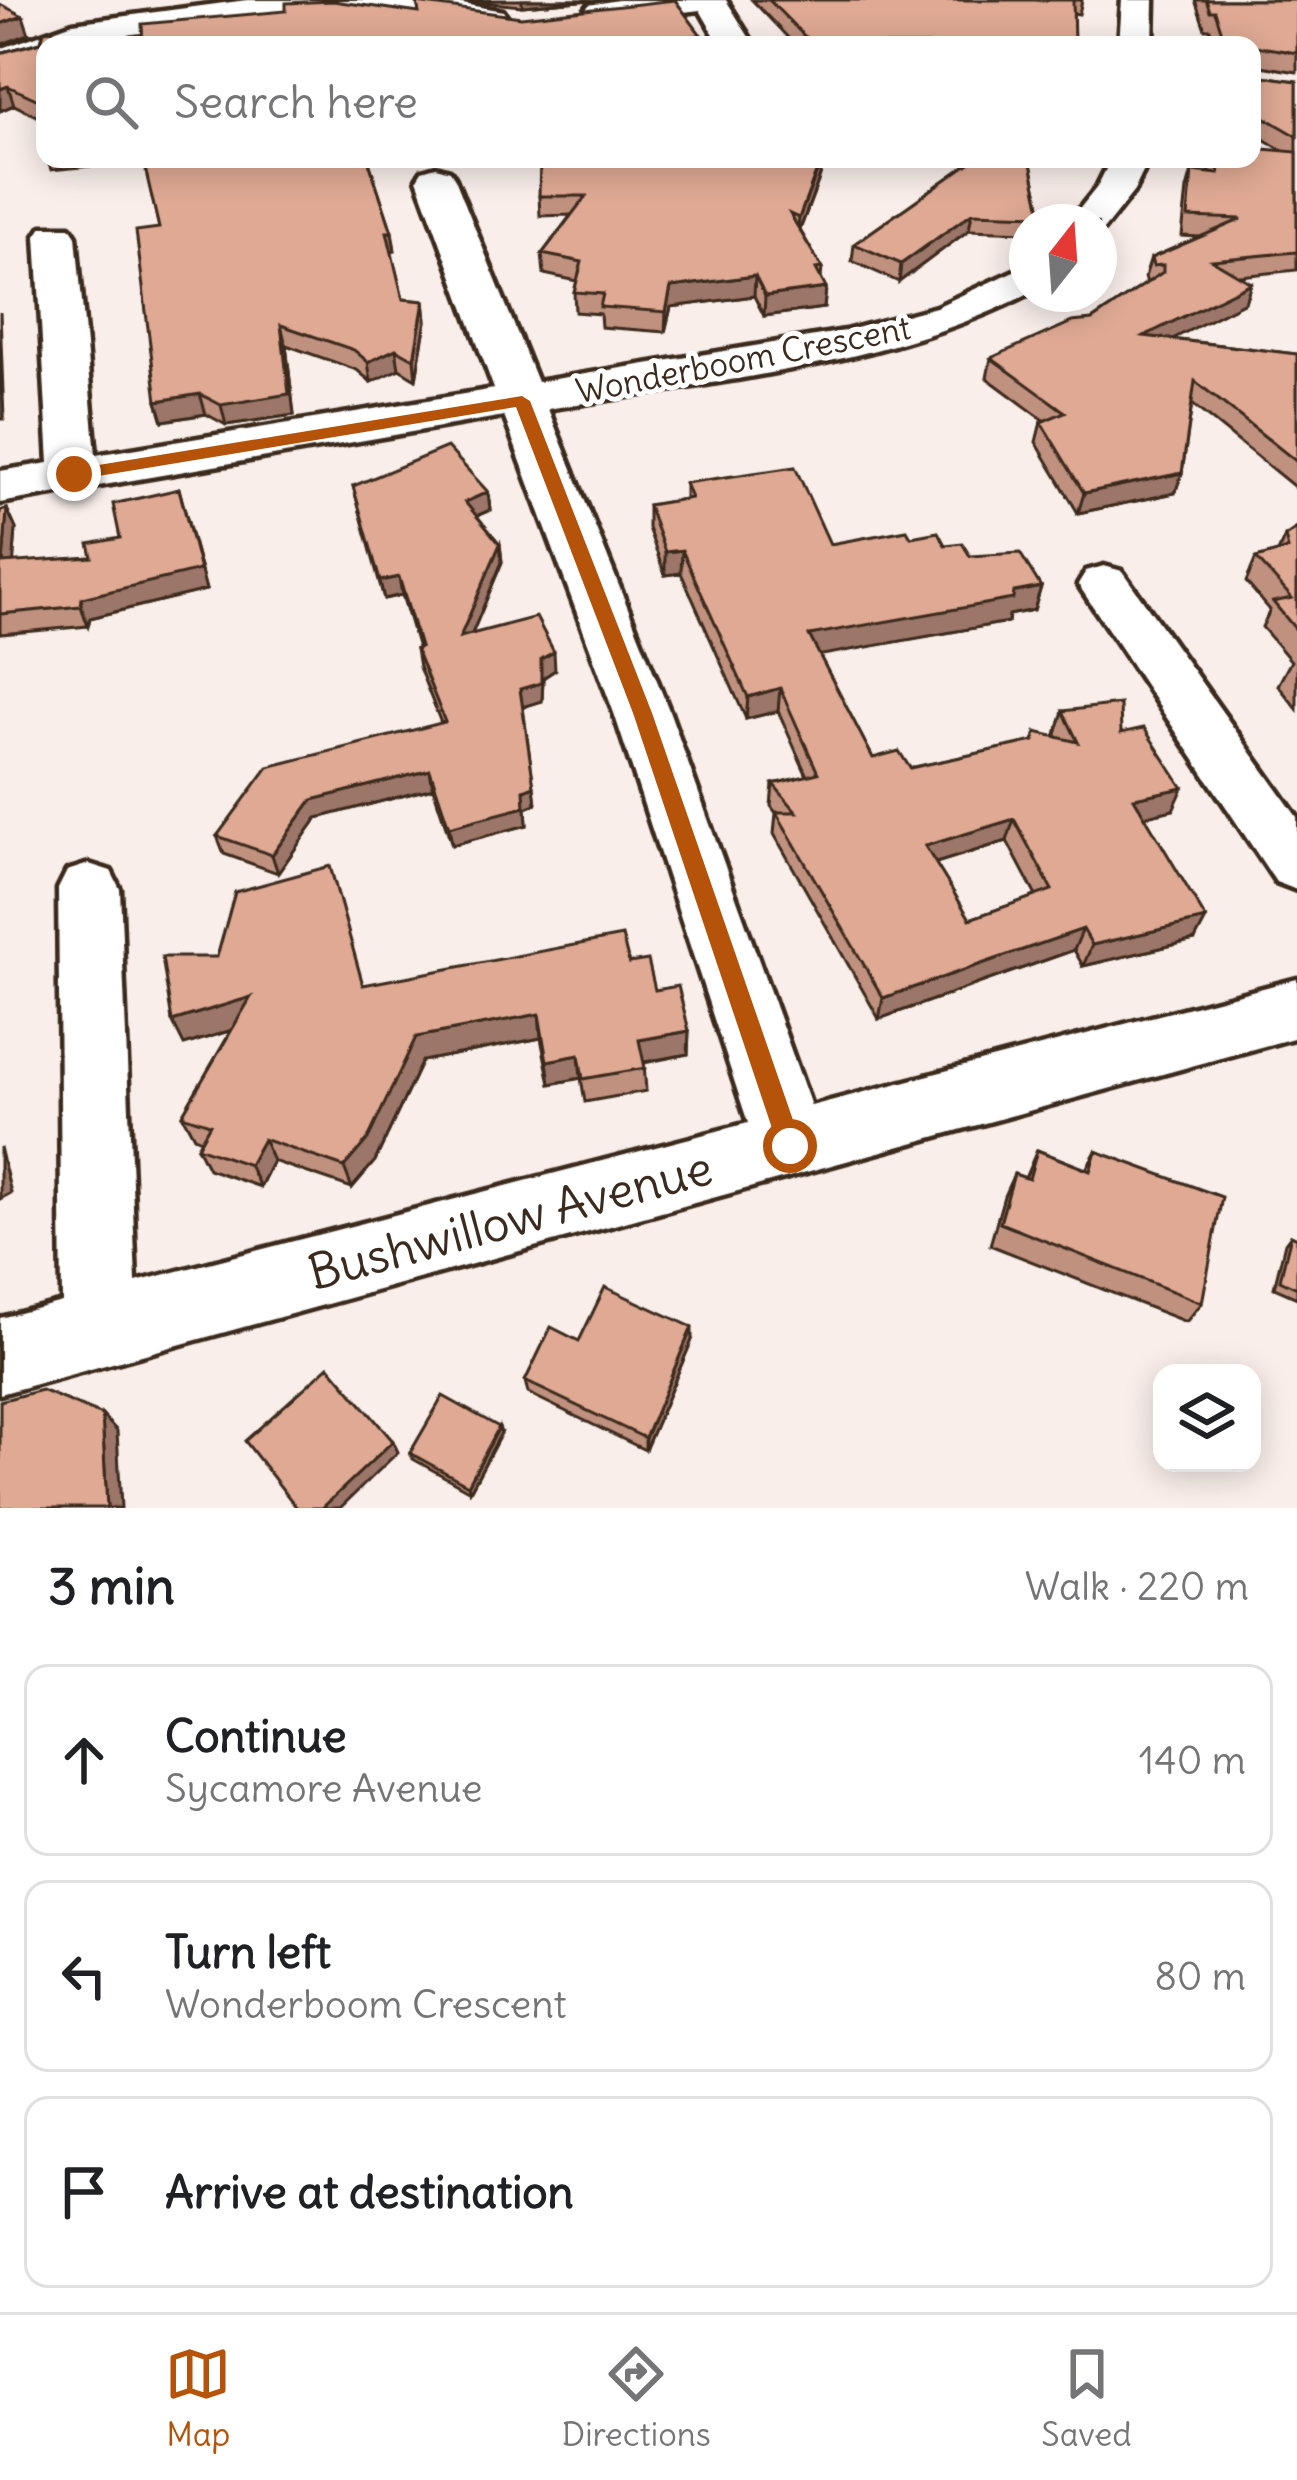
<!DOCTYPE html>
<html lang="en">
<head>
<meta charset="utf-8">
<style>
  body { margin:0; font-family:Delius,sans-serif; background:#f6f6f6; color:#202124 }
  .controls { position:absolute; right:36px; bottom:36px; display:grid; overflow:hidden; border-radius:24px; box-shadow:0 6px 30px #0003 }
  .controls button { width:108px; height:108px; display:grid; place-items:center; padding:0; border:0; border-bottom:3px solid #e0e0e0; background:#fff; color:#202124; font:60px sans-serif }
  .compass { position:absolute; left:1009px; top:204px; width:108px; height:108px; border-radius:50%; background:#fff; box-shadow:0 6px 30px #0003; rotate:17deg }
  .stop { position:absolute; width:36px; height:36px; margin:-27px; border:9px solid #b45309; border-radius:50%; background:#fff }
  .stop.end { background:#b45309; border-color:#fff; box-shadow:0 3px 12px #0008 }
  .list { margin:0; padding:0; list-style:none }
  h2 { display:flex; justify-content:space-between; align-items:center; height:156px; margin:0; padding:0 48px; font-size:51px }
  h2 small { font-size:39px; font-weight:400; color:#757577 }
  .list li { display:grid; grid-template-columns:78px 1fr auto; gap:36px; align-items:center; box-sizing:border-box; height:192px; margin:0 24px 24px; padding:0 24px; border:3px solid #e0e0e0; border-radius:24px }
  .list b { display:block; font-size:45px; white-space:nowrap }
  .list p { margin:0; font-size:39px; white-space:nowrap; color:#757577 }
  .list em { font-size:39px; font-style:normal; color:#757577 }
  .icon { flex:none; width:66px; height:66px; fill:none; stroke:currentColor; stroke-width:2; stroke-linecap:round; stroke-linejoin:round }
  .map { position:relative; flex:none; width:1297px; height:1508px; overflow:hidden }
  .search { position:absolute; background:#fff; box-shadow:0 6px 30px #0003; left:36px; right:36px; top:36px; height:132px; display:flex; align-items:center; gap:30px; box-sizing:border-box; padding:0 42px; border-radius:24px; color:#757577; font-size:45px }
  .sheet { height:804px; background:#fff }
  nav { display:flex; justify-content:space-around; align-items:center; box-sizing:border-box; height:168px; border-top:3px solid #e0e0e0; background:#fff; font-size:33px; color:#757577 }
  nav a { display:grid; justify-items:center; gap:6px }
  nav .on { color:#b45309 }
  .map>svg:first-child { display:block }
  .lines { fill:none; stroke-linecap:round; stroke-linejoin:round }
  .minor-casing { stroke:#3b2a1e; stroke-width:9 }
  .minor { fill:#fff; fill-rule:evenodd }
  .wall { fill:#c0917f; stroke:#3b2a1e; stroke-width:3; fill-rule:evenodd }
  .shaded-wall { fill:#9c7668; stroke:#3b2a1e; stroke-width:3 }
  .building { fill:#dfa994; stroke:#3b2a1e; stroke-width:3; fill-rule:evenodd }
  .route { fill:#b45309 }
  .labels { text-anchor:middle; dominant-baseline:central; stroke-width:10; stroke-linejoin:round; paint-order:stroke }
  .far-street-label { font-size:33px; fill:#3b2a1e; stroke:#fff }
  .near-street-label { font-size:48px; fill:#3b2a1e; stroke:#fff }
</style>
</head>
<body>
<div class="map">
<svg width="1297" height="1508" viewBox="0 0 1297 1508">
  <rect width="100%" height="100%" fill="#f9eeea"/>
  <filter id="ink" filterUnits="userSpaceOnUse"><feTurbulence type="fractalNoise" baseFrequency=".00833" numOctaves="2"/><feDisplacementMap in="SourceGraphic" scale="24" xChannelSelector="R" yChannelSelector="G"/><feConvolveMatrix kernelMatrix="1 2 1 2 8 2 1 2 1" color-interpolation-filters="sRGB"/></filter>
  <g filter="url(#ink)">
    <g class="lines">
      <g class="minor-casing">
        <g id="minor">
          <path d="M247 0H439L503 11 508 18 491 28 407 15 300 13 45 45V56L0 71V49L73 23Z"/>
          <path d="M618 0H726L754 45H720L700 10 601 22 584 12 589 5Z"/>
          <path d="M1122 0H1154L1153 45H1119Z"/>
          <path d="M1111 159H1149L1134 191 1103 230 1099 231V222H1069L1097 187Z"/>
          <path d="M436 167 450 171 455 179 537 382 845 331 936 307 1027 265 1028 294C881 368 708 381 548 409L670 713 811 1106 1297 979V1037L0 1394V1318L62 1302 58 889 67 871 89 864 111 871 120 889 136 1282 748 1123 614 713 504 416 0 503V471L49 463 36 236 42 227H70L76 236 96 455 494 389 417 179 422 171Z"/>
          <path d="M1104 566 1122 571 1297 817V890L1276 882 1078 584 1086 571Z"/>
        </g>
      </g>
      <use href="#minor" class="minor"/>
    </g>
    <g class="wall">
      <path d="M459 0H591L522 6Z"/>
      <path d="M752 0H1082L1079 14 1073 13 1074 45H795Z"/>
      <path d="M1195 0H1297V72L1254 65V75L1297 81V270L1240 276 1251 283 1245 302 1171 339 1297 354V489L1192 404 1182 473 1175 493 1078 513 1036 442 1041 422 1045 421 987 378 991 358 1092 320 1147 283 1145 277 1151 258 1200 237 1182 236 1187 189 1192 171 1210 173 1209 164 1211 159H1252L1283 151 1252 132V45H1215L1210 29H1205Z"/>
      <path d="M51 30 72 40 79 38 90 45H45V120L14 105 0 111V53L41 42 44 31Z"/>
      <path d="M47 159H368L392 232 395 251 391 252 403 299 424 301 426 321 416 379 399 369 371 382 357 370 286 345 294 415 226 425 206 414 163 421 157 401 159 228 144 161 51 170Z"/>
      <path d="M874 159H1030L1042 215 1040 222H1027V232L969 230 899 282 852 261 854 244 972 161 877 166Z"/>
      <path d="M820 176 800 230 822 268 821 279 826 288 824 308 764 316 754 296 671 307 665 332 601 327 600 314 575 312 574 292 577 281 544 274 542 254 571 215 540 216 539 196Z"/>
      <path d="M685 483 830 544 911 537 945 545 1041 587 1034 610 1009 615 1008 622 819 655 873 758 910 768 1057 737 1056 734 1063 711 1121 733 1173 810 1145 816 1195 940 1083 966 1074 950 879 1019 774 834 776 813 771 806 773 784 807 776 778 711 746 719 681 573 665 575 648 528V505L685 499ZM1007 841 1036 896 970 919 935 863Z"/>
      <path d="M353 486 488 492 490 510 477 516 500 544 502 562 472 634 555 670 543 678 542 701 523 707 536 804 526 808 527 825 452 845 433 788 317 818 278 873 224 854 217 836 441 723 419 667 416 649 418 648 402 595 384 599Z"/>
      <path d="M179 489 206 590 90 618 88 626 0 634V511L7 509 16 529 13 563 92 557 120 538Z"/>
      <path d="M1297 528V709L1278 685 1291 661 1262 627 1270 610 1246 582 1256 558 1278 552 1285 536Z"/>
      <path d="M629 963 655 990 689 1031 688 1054 644 1063 646 1091 585 1102 581 1078 550 1084 541 1038 422 1061 375 1161 352 1188 273 1161 260 1187 208 1169 197 1147 201 1140 194 1137 182 1115 232 1030 184 1045 363 985Z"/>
      <path d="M1037 1150 1086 1169 1096 1151 1202 1303 1186 1322 990 1245 1004 1196 1014 1174 1025 1178Z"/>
      <path d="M1291 1235 1297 1238V1298L1274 1288 1285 1243Z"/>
      <path d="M692 1340 645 1450 528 1393 525 1381 579 1341Z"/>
      <path d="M501 1433 470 1491 413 1459 410 1453Z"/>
    </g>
    <g class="shaded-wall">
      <path d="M522 0H591L522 6Z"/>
      <path d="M23 16 29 34 0 45V24Z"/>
      <path d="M701 35V45H684V37Z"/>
      <path d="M8 86 14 105 0 111V89Z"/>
      <path d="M822 159 820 176 797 237 799 218Z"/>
      <path d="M972 213 969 230 899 282 901 264Z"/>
      <path d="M387 232H392L395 251 389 252Z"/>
      <path d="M755 276 754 296 671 307 665 332 666 312 671 287Z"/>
      <path d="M1251 283 1245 302 1139 356 1144 336Z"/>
      <path d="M826 288 824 308 764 316 765 296Z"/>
      <path d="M424 301 426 321 416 379 414 359Z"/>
      <path d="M0 312 4 419H0Z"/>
      <path d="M281 325 286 345 294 415 226 425 221 405Z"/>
      <path d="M396 349 399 369 371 382 368 362Z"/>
      <path d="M200 394 206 414 163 421 157 401Z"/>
      <path d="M1182 473 1175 493 1078 513 1084 493Z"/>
      <path d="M179 489 206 590 90 618 88 626 81 606 82 598Z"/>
      <path d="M488 492 490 510 467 520 465 502Z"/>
      <path d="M7 509 16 529 12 583 3 563Z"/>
      <path d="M500 544 502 562 463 655 460 637Z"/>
      <path d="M682 550 681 573 665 575V552Z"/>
      <path d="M399 577 402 595 384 599 380 581Z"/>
      <path d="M1041 587 1034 610 1009 615 1008 622 806 658 809 635Z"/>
      <path d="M554 652 555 670 543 678 542 701 522 707 520 689 541 659Z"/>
      <path d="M780 688 778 711 746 719 748 697Z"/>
      <path d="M430 770 433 788 317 818 278 873 272 855 312 800Z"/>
      <path d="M534 786 536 804 526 808 527 825 452 845 449 827Z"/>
      <path d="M1183 788 1173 810 1125 821 1134 798Z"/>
      <path d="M1014 819 1007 841 920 868 925 846Z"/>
      <path d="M1206 919 1195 940 1083 966 1092 945Z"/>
      <path d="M1083 929 1074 950 879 1019 883 998Z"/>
      <path d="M251 997 261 1021 184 1045 172 1021Z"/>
      <path d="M539 1014 541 1038 422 1061 375 1161 352 1188 344 1167 416 1037Z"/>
      <path d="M689 1031 688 1054 639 1063V1040Z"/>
      <path d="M579 1055 581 1078 550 1084 547 1061Z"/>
      <path d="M263 1139 273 1161 260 1187 249 1165Z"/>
      <path d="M0 1147 11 1193 0 1199Z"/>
      <path d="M692 1327V1340L645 1450V1438Z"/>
      <path d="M102 1415 117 1431 121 1508H107Z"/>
      <path d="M499 1427 501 1433 470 1491 468 1485Z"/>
      <path d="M393 1441 398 1452 340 1508H322Z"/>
    </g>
    <g class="building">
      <path d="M675 0 701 35 684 37 688 45 270 44 143 45 142 24 286 11V3L333 1 419 13 417 3 521 17Z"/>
      <path d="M769 0H1073L1074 45H813Z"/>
      <path d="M1206 0H1297V53L1255 46 1254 75 1297 81V136L1252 110V45H1226L1215 11H1210Z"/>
      <path d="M0 4 23 16 0 24Z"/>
      <path d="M51 30 72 40 79 38 90 45H45V103L8 86 0 89V53L41 42 44 31Z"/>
      <path d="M1252 148 1297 152V252L1212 260 1251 283 1144 336 1297 354V462L1195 381 1182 473 1084 493 1041 422 1065 412 991 358 1072 322 1092 320 1163 272V265L1153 266 1151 258 1242 219 1188 217 1192 171 1219 174 1217 159H1252Z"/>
      <path d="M143 159H368L392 232H387L403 299 424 301 414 359 396 349 368 362 354 350 281 325 289 394 221 405 200 394 157 401 136 231 159 228Z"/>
      <path d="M540 159H821L799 218 790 214 822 268 816 269 826 288 765 296 755 276 671 287 666 312 600 307 603 294 574 292 582 262 542 254 586 196H539Z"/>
      <path d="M975 159H1030L1042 215 972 213 901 264 854 244Z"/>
      <path d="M447 447 488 492 465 502 500 544 460 637 536 617 554 652 541 659V683L520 689 534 786 524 790 525 807 449 827 430 770 312 800 272 855 217 836 268 767 445 722 416 649 420 647 399 577 380 581 353 486Z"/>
      <path d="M795 467 830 544 907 530 911 537 938 532 945 545 962 543 970 556 1020 553 1041 587 1014 592 1013 599 809 635 873 758 899 751 910 768 1034 741 1036 732 1078 742 1063 711 1120 704 1121 733 1144 728 1183 788 1134 798 1206 919 1092 945 1083 929 883 998 776 812H797L773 784 818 773 780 688 748 697 682 550 665 552 648 505 691 498 685 483ZM1014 819 1052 890 970 919 925 846Z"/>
      <path d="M179 489 200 570 82 598 81 606 0 614V511L7 509 3 563 92 557 89 544 120 538 113 504Z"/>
      <path d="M1297 528V631L1273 602 1292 598 1256 558 1288 549 1285 536Z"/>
      <path d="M330 866 363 985 622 936 629 963 648 960 655 990 678 986 689 1031 639 1040 645 1068 583 1079 579 1055 547 1061 539 1014 416 1037 368 1139 344 1167 263 1139 249 1165 197 1147 210 1124 182 1115 251 997 172 1021 162 957H217L235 892Z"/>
      <path d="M1037 1150 1090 1171 1096 1151 1222 1197 1202 1303 1000 1223 1014 1174 1029 1179Z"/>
      <path d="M1291 1235 1297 1238V1288L1280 1280Z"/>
      <path d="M605 1287 692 1327 645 1438 525 1381 551 1327 579 1341Z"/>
      <path d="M329 1366 393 1441 322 1508H297L245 1441Z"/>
      <path d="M41 1390 102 1415 107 1508H0V1401Z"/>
      <path d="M443 1396 499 1427 468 1485 410 1453Z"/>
    </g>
  </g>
  <path class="route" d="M522 396 530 401 652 713 802 1146 790 1157 778 1146 633 713 516 407 74 480 66 474 74 469Z"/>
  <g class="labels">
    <g class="far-street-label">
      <text transform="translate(743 359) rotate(-11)">Wonderboom Crescent</text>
    </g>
    <g class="near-street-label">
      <text transform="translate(510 1220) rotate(-15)">Bushwillow Avenue</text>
    </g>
  </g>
</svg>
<div class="controls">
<button><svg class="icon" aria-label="layers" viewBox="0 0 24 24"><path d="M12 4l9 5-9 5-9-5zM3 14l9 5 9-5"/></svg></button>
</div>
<svg class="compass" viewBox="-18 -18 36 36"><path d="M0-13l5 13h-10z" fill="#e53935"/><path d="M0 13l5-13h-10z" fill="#757577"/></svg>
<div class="stop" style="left:790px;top:1146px"></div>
<div class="stop end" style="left:74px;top:474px"></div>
<div class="search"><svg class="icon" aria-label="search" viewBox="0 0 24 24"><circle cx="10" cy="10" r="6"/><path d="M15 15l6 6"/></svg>Search here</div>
</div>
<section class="sheet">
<h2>3 min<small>Walk · 220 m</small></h2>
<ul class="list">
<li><svg class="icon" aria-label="ahead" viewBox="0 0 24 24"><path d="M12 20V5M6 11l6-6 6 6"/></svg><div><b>Continue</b><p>Sycamore Avenue</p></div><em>140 m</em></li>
<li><svg class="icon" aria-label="left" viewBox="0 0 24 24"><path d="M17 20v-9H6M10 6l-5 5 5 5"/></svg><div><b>Turn left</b><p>Wonderboom Crescent</p></div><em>80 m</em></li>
<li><svg class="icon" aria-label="arrive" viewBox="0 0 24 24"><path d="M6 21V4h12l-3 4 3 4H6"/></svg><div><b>Arrive at destination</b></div></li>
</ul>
</section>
<nav>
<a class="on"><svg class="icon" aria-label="map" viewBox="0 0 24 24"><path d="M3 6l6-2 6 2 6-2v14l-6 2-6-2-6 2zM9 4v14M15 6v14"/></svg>Map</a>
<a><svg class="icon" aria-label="directions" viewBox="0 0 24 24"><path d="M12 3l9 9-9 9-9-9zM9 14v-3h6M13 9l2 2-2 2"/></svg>Directions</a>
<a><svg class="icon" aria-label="saved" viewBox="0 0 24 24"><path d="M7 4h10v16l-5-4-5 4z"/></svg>Saved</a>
</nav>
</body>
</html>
